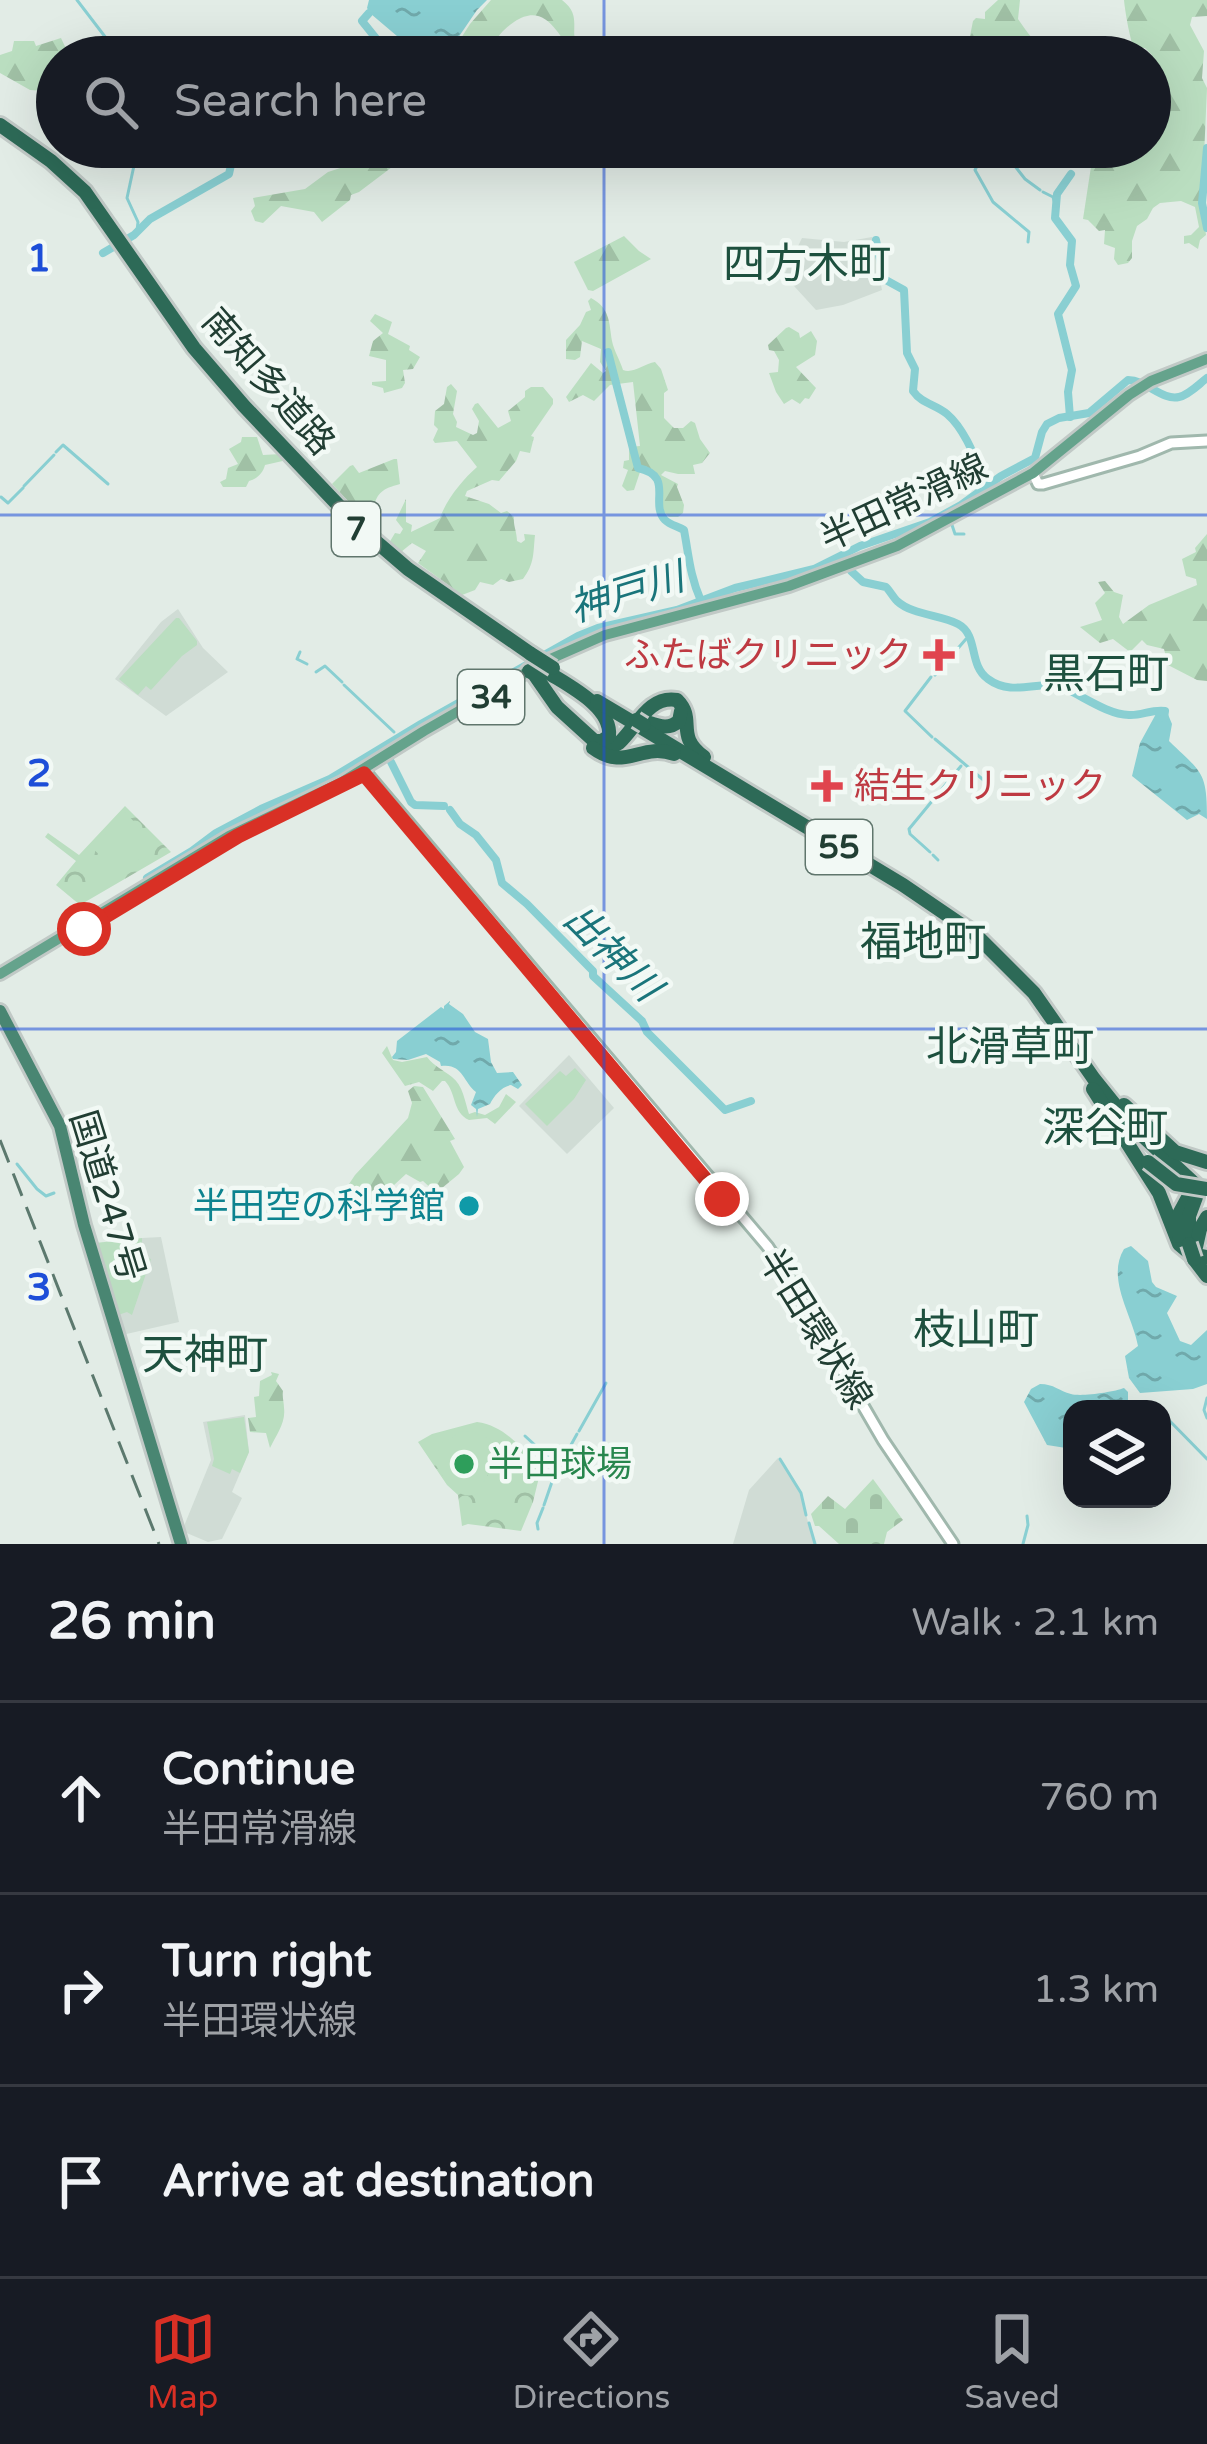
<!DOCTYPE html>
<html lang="en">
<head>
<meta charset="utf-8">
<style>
  body { margin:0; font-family:"Varela Round","Noto Sans JP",sans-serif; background:#242831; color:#f1f3f6 }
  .controls { position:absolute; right:36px; bottom:36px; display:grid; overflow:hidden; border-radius:24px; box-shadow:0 12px 48px #0002 }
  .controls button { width:108px; height:108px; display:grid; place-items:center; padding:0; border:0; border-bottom:3px solid #363941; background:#171b24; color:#f1f3f6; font:60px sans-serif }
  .stop { position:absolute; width:36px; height:36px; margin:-27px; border:9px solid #d93025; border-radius:50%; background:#fff }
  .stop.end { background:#d93025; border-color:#fff; box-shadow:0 3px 12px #0008 }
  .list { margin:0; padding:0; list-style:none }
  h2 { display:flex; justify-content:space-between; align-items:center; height:156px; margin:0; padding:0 48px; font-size:51px }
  h2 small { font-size:39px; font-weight:400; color:#9ea1a6 }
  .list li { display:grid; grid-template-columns:78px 1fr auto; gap:36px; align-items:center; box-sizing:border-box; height:192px; padding:0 48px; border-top:3px solid #363941 }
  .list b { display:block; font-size:45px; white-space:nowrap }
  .list p { margin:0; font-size:39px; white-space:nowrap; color:#9ea1a6 }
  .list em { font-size:39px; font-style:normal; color:#9ea1a6 }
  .icon { flex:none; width:66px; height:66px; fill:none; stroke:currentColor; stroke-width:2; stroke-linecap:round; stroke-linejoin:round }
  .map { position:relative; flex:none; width:1207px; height:1544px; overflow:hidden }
  .search { position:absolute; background:#171b24; box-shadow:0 12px 48px #0002; left:36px; right:36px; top:36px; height:132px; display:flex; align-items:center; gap:30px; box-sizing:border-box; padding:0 42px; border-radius:66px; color:#9ea1a6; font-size:45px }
  .sheet { height:732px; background:#171b24 }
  nav { display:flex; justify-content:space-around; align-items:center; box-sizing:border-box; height:168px; border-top:3px solid #363941; background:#171b24; font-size:33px; color:#9ea1a6 }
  nav a { display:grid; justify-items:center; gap:6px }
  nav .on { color:#d93025 }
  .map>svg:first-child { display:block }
  .built { fill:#d0dcd5 }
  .forest { fill:url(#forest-firs) }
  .cemetery { fill:url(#cemetery-stones) }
  .park { fill:url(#park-crowns) }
  .pitch { fill:#badec0 }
  .water { fill:url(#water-ripples) }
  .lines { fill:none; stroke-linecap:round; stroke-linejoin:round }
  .stream { stroke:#89cfd2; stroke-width:3 }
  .river { stroke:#89cfd2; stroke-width:8 }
  .secondary-casing { stroke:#a0b8ad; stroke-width:15 }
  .primary-casing { stroke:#c1c9c6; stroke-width:16 }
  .trunk-casing { stroke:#c1c9c6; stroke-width:18 }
  .motorway-casing { stroke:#c1c9c6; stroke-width:20 }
  .secondary { stroke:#fff; stroke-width:9 }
  .primary { stroke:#65a38c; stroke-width:10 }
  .trunk { stroke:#498672; stroke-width:12 }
  .motorway { stroke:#2d6a57; stroke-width:14 }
  .rail { stroke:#5c796e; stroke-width:3; stroke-dasharray:24 12; stroke-linecap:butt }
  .motorway-bridge-casing { stroke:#c1c9c6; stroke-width:20; stroke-linecap:butt }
  .motorway-bridge { stroke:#2d6a57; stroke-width:14 }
  .route { stroke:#d93025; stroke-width:15 }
  .grid { fill:none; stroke:#1d4ed8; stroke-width:3; stroke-opacity:0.55 }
  .health-dot { fill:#e0444e; stroke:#f2f9f5; stroke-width:4.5 }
  .culture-dot { fill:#0f9aa8; stroke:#f2f9f5; stroke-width:4.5 }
  .leisure-dot { fill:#2e9e5b; stroke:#f2f9f5; stroke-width:4.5 }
  .labels { text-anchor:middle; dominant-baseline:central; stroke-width:9; stroke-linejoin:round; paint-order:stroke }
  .shield { fill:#f2f9f5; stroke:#60766d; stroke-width:3 }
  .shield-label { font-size:33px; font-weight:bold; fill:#213e33 }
  .street-label { font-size:36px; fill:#213e33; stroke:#f2f9f5 }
  .health-label { font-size:36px; fill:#be3a42; stroke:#f2f9f5; text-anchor:end }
  .culture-label { font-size:36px; fill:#0d838f; stroke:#f2f9f5; text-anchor:end }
  .leisure-label { font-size:36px; fill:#27864d; stroke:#f2f9f5; text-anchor:start }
  .water-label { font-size:39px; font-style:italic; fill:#1a757b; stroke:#f2f9f5 }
  .quarter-label { font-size:42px; fill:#1d503e; stroke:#f2f9f5 }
  .grid-label { font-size:39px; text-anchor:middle; font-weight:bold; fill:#1d4ed8; stroke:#f2f9f5; stroke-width:9; stroke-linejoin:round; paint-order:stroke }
</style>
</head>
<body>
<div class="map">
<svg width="1207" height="1544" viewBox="0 0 1207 1544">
  <defs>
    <pattern id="forest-firs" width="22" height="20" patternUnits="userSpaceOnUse" patternTransform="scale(3)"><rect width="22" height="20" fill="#badec0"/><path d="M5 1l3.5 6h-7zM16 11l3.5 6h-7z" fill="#a0c0a5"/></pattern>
    <pattern id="cemetery-stones" width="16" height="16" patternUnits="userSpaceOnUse" patternTransform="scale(3)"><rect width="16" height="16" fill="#badec0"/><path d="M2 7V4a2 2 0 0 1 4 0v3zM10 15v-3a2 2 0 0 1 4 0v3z" fill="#a0c0a5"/></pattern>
    <pattern id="park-crowns" width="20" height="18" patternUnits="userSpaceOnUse" patternTransform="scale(3)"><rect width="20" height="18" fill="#badec0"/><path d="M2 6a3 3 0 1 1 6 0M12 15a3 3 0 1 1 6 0" fill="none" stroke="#a0c0a5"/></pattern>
    <pattern id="water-ripples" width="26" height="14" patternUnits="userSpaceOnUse" patternTransform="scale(3)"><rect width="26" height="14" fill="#89cfd2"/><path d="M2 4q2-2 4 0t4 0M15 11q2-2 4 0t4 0" fill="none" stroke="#70a9ab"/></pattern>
  </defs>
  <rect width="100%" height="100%" fill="#e2ece6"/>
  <g class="built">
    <path d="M872 237 882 290 843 305 816 310 784 275 802 238 844 242Z"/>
    <path d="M178 609 203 648 228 672 166 716 115 679 161 622Z"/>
    <path d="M569 1055 614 1108 567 1154 519 1106Z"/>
    <path d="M161 1237 179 1322 122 1335 99 1258 142 1255V1238Z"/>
    <path d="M245 1415 249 1452 232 1492 242 1498 222 1539 208 1542 182 1531 211 1460 203 1422Z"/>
    <path d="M778 1458 800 1492 814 1544H733L749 1490Z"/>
  </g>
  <g class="forest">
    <path d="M491 0H562C580 14 572 24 575 43L590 39 596 41C593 51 586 57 575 57 558 34 545 1 514 22 504 29 499 34 494 44L506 53 505 57H449L470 24Z"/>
    <path d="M998 0H1020L1018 19C1036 46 1047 56 1079 57H977L972 50 974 42 970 36 973 21 976 18 985 19V12Z"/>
    <path d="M1124 0H1207V16L1192 17 1190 25 1204 51 1202 78 1207 88 1202 202 1206 235 1200 240 1198 249 1189 243 1184 244V236L1191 235 1199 227 1195 207 1181 201 1160 203 1153 208 1147 219 1137 226 1132 241V258L1128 263 1118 265 1114 259 1115 248 1104 244 1105 230 1099 231 1088 220 1083 219 1094 147H1150L1152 55 1145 48H1134C1130 40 1125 11 1124 0Z"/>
    <path d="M61 38 70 57H57V92L30 90 0 73V55L12 51 14 41H34L36 46Z"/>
    <path d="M368 147H412L404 158 359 192 351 195 350 200 322 222 314 212 281 206 263 223 255 221 251 211 255 206 253 198 305 189 328 172 368 159Z"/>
    <path d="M624 236 639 251 651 259 593 291 588 290 574 262Z"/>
    <path d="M591 298C610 308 609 322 612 341 614 351 620 360 623 370 633 374 644 364 655 362L661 369 668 390 664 393V418L674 428H683L691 421 695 423 700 439 710 453 702 463 693 465 695 474H678L665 471 661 475 678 484 677 487 684 505 683 513 678 517H669L663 511 659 479 647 467 642 466 634 490 627 491 622 486 628 470 623 468 624 461 629 460V447L640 446 633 382 610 385 594 401 583 395 569 402 566 397 591 363 603 373 606 371 600 362 601 349 582 341 580 357 575 360 566 359V340L580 325 586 312 591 310 588 301Z"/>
    <path d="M375 314 392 322 388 334 410 346 409 350 420 357 413 369 403 370 405 383 402 388 384 393 383 388 372 385V382L386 381V360L369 356 373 341 383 333 370 321Z"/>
    <path d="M789 327 799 333 800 338 811 331 817 341 815 355 796 367 816 388 809 399 805 398 800 404 792 399 784 404 776 392 769 373 778 372 779 360 774 351 769 350 768 345 786 328Z"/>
    <path d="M451 384 457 391 453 414 457 422 456 427 473 435 477 433 479 421 472 409 475 404 478 403 498 428 511 421 508 411 525 397V391L531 387H543L553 399V404L531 436 534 437 530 453 520 451 516 461 499 481 492 480 467 491 465 496 489 504 501 513 507 511 514 517C513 525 517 532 517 541L521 543 525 540 524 534 535 535C533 553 535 563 523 579L509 582 501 579 493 585 480 582 475 590 462 595 418 563 426 551 412 543 401 552 389 543 395 533 400 534 403 529 396 520 406 499V522L412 525 411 532 440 518C446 500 463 479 477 467L457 441 435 443 433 440 438 429 434 425 435 411 444 404 447 387Z"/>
    <path d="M242 437H257L263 455 281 454 287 460 265 465C263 473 257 479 249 481L246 487H223L220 482 226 479 228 468 238 464 229 449 241 442Z"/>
    <path d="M394 459H397L400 484C382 489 378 492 373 508L368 511 367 517H363L332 484 350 466 353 465 359 473Z"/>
    <path d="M1207 534V681L1197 680 1168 665 1164 649 1147 645 1142 640 1130 652 1113 639 1100 643 1080 627 1102 620 1095 603 1105 593 1098 582 1105 581 1114 592 1123 595 1119 617 1123 624 1149 605 1197 585 1196 579 1186 576 1182 559 1196 552 1195 548Z"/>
    <path d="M387 1046 393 1060 402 1062 427 1057C435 1067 442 1069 452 1077 463 1085 465 1102 469 1114L475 1112 485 1115 499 1107 506 1094 516 1102 495 1124 487 1118 469 1120C452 1112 457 1094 445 1081H442L433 1091 419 1082 405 1086 382 1053Z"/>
    <path d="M414 1086 423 1087 455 1139 450 1141 464 1167 459 1174 436 1193 423 1181 420 1182 406 1174 381 1197 374 1208 347 1201 349 1184 355 1175 408 1118 412 1103 408 1091Z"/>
    <path d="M271 1372 279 1374 276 1381 283 1391C282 1397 284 1402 284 1408 286 1423 276 1435 270 1448L266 1433 250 1432 248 1418 256 1417 254 1397 259 1396 260 1381 272 1375Z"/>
  </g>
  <path class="cemetery" d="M873 1479 903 1520 887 1532 884 1544H839L819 1526H815L811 1514 828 1496 845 1509Z"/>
  <g class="park">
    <path d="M125 806 171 852 80 905 56 885 76 861 45 837 48 833 79 855Z"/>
    <path d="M477 1422C506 1426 522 1449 541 1469L533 1502 521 1531 468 1524 462 1526 458 1495 447 1485 418 1442 432 1434Z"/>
  </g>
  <g class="pitch">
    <path d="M176 618H179L197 641V645L182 656 151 690 146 686 138 695 119 679Z"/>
    <path d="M125 812 155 844 122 875 93 849Z"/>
    <path d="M575 1068 586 1080 574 1099 547 1126 525 1104 560 1071 566 1076Z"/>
    <path d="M142 1238V1256L151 1259 132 1315 127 1312 118 1315 95 1243Z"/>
    <path d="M244 1417 249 1452 240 1473 232 1469 230 1474 212 1466 214 1459 207 1422Z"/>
    <path d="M462 1431 474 1432 490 1439C500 1458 490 1471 481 1487V1491C460 1506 444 1480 434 1462L441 1444Z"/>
  </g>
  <g class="water">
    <path d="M369 0H487L477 10 445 57H424L417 53 371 14 367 8Z"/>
    <path d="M1157 712H1167L1172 724 1169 741C1202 773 1207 771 1207 819L1199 814 1187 820 1132 776 1140 743Z"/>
    <path d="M450 1001 449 1004 463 1014 475 1032 488 1039 491 1062 497 1073 513 1072 522 1085 518 1089 511 1085C501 1087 494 1096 490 1104L478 1109 477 1117 476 1109 471 1105 476 1092C463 1082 463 1063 441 1066L440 1062 426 1054 408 1060 393 1059 392 1057 396 1052 397 1041 441 1007 444 1009V1006Z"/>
    <path d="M1131 1246 1148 1261 1152 1282 1156 1287 1177 1296 1167 1313 1180 1341 1191 1345 1207 1330V1384L1193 1389 1140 1393 1129 1378 1125 1356 1138 1346C1132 1314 1106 1279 1124 1249Z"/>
    <path d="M1040 1384C1054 1384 1059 1391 1071 1394 1081 1397 1114 1392 1124 1388L1128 1392V1409H1072V1445L1066 1448 1047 1445 1024 1402 1031 1389Z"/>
  </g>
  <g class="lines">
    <g class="stream">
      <path d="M77 0 106 38 114 57"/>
      <path d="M876 41 885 57"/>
      <path d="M986 147 975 170 993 202 1029 232 1028 242"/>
      <path d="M1000 147 1025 179 1040 190"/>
      <path d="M1043 192 1053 197 1056 207"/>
      <path d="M137 231 138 222 127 198 138 147"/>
      <path d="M56 452 63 445 108 484"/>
      <path d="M24 486 54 455"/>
      <path d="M1 497 8 503 23 488"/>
      <path d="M952 525 955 534H964"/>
      <path d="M969 636 970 635"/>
      <path d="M300 652 297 659 307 664"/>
      <path d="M316 672 325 666 342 682"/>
      <path d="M935 675 966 639"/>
      <path d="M931 677 905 711 932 737"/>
      <path d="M344 685 394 732"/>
      <path d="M935 739 987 783"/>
      <path d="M930 852 910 834 909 829 961 766"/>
      <path d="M933 855 938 860"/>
      <path d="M17 1164 37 1189 46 1196 54 1193"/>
      <path d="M1207 1398 1204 1410 1207 1418"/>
      <path d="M1152 1403 1159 1409"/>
      <path d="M1162 1413 1207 1459"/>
      <path d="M579 1431 606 1383"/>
      <path d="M525 1436 548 1457"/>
      <path d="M780 1459 801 1493 806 1515"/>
      <path d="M555 1474 577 1434"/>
      <path d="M544 1505 554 1476"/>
      <path d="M809 1523 815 1544"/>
      <path d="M538 1529 537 1523 543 1508"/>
      <path d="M1023 1544 1028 1525 1027 1516"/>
    </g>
    <g class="river">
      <path d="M369 13 362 21 391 57"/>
      <path d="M1207 148 1202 203 1207 228"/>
      <path d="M876 240 884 279 904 290 907 353 915 369 913 391C922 404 935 404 947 414 966 430 977 463 987 486"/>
      <path d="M103 253 134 235 150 219 229 174 235 147"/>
      <path d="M608 352 638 468C675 476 649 503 665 520 670 525 677 526 684 530 689 557 690 576 701 601"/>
      <path d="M1070 417 1068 392 1072 370 1058 314 1076 286 1070 265 1072 241 1055 218 1057 194 1071 174"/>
      <path d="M851 571 863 582 886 587C890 591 893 597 897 601 912 615 941 615 958 624 979 635 968 665 988 679 1008 694 1030 685 1051 685 1070 685 1101 714 1129 715 1141 716 1152 709 1165 711L1164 718"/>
      <path d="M391 762 411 802 415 805 444 806"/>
      <path d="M450 810 460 824 476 835 496 860 502 883 527 904 593 971V976L642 1021 647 1032 725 1110 751 1101"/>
      <path d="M147 878 192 851 216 833 261 809 330 779 421 724 578 636 598 628 677 610 735 588 814 569 860 546 930 522 961 505 1001 476 1035 458 1042 432 1047 424 1059 418 1089 413 1128 380C1147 380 1162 401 1179 397 1189 395 1199 384 1207 378"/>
    </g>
    <g class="secondary-casing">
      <g id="secondary">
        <path d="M1033 473 1038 484H1043L1140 456 1171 443 1207 441"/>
        <path d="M363 769 768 1247 791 1282 883 1440 953 1544"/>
      </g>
    </g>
    <g class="primary-casing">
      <path id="primary" d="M0 974 229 836 342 782 424 731 548 660 605 635 789 586 897 546 1033 473 1129 395 1151 381 1207 359"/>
    </g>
    <g class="trunk-casing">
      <path id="trunk" d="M0 1011 60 1126 84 1225 181 1544"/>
    </g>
    <g class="motorway-casing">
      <g id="motorway">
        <path d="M0 125 51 161 85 192 194 348 244 406 359 527 408 569 531 654"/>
        <path d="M529 671 534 674 557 707 601 747H612L619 743C637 726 649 695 677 700 697 720 674 735 704 757"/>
        <path d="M547 672C569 686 612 707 609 736L602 741H594"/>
        <path d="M597 701 634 723"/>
        <path d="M647 722C659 726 669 730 679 721L681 711"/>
        <path d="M642 728 903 885 975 934 1034 993 1094 1079 1131 1125 1199 1188"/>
        <path d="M593 748C625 772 641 742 674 754"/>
        <path d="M1093 1089 1159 1193 1179 1244 1191 1254 1207 1257"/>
        <path d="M1124 1105 1175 1152 1207 1162"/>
        <path d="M1179 1236V1214L1192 1190"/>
        <path d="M1189 1244V1216L1196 1197"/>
        <path d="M1196 1247 1200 1229 1207 1217"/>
        <path d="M1194 1259 1207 1276"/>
      </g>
    </g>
    <use href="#secondary" class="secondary"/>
    <use href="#primary" class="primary"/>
    <use href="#trunk" class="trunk"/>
    <use href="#motorway" class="motorway"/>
    <path class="rail" d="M0 1140 159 1544"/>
    <g class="motorway-bridge-casing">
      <g id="motorway-bridge">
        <path d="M531 654 553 668"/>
        <path d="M636 720 644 725"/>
        <path d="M1148 1162 1176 1184 1207 1189"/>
        <path d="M1189 1244 1194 1259"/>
      </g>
    </g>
    <use href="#motorway-bridge" class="motorway-bridge"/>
  </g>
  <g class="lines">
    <path class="route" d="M84 929 238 836 364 774 722 1199"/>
  </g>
  <path class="grid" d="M604 0V57M604 147V1544M0 515H1207M0 1029H1207"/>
  <g class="health-dot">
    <path d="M933 637h12v12h12v12h-12v12h-12v-12h-12v-12h12z"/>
    <path d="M821 768h12v12h12v12h-12v12h-12v-12h-12v-12h12z"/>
  </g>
  <circle class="culture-dot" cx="469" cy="1206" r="12"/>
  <circle class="leisure-dot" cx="464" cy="1464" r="12"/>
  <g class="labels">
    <g class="shield">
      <rect x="332" y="502" width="48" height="54" rx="9"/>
      <rect x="458" y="670" width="66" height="54" rx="9"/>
      <rect x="806" y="820" width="66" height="54" rx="9"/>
    </g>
    <g class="shield-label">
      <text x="356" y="529">7</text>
      <text x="491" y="697">34</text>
      <text x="839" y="847">55</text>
    </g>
    <g class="street-label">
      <text transform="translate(268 382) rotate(49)">南知多道路</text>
      <text transform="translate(904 503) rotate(-25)">半田常滑線</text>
      <text transform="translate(107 1196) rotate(73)">国道247号</text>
      <text transform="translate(815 1329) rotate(58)">半田環状線</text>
    </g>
    <g class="health-label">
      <text x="912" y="655">ふたばクリニック</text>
      <text x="854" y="786" text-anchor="start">結生クリニック</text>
    </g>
    <g class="culture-label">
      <text x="445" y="1206">半田空の科学館</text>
    </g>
    <g class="leisure-label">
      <text x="488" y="1464">半田球場</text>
    </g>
    <g class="water-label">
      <text transform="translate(627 593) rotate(-17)">神戸川</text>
      <text transform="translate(612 953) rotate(45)">出神川</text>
    </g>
    <g class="quarter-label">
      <text x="807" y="264">四方木町</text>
      <text x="1106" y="674">黒石町</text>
      <text x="923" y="942">福地町</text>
      <text x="1010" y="1047">北滑草町</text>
      <text x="1105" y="1128">深谷町</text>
      <text x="976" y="1330">枝山町</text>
      <text x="205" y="1355">天神町</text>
    </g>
  </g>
  <g class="grid-label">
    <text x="39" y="271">1</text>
    <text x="39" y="786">2</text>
    <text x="39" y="1300">3</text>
  </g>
</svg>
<div class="controls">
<button><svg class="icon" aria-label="layers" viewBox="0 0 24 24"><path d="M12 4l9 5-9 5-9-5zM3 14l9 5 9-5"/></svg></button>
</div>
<div class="stop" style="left:84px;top:929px"></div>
<div class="stop end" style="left:722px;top:1199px"></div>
<div class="search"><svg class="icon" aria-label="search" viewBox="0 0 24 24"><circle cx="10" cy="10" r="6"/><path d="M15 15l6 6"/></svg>Search here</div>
</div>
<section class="sheet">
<h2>26 min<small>Walk · 2.1 km</small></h2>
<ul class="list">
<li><svg class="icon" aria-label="ahead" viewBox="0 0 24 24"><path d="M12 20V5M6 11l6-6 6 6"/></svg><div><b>Continue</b><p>半田常滑線</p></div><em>760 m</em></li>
<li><svg class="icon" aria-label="right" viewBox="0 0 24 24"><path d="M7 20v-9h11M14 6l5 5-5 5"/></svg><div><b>Turn right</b><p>半田環状線</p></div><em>1.3 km</em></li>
<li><svg class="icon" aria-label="arrive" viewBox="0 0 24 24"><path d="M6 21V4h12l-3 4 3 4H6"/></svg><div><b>Arrive at destination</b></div></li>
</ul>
</section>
<nav>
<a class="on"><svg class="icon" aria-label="map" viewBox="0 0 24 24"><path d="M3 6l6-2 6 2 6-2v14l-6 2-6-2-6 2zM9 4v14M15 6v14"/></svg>Map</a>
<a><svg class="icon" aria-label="directions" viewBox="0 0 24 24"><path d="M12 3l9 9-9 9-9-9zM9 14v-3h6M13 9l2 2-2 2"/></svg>Directions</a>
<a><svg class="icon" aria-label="saved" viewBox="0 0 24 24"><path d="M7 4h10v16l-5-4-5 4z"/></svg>Saved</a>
</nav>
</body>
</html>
